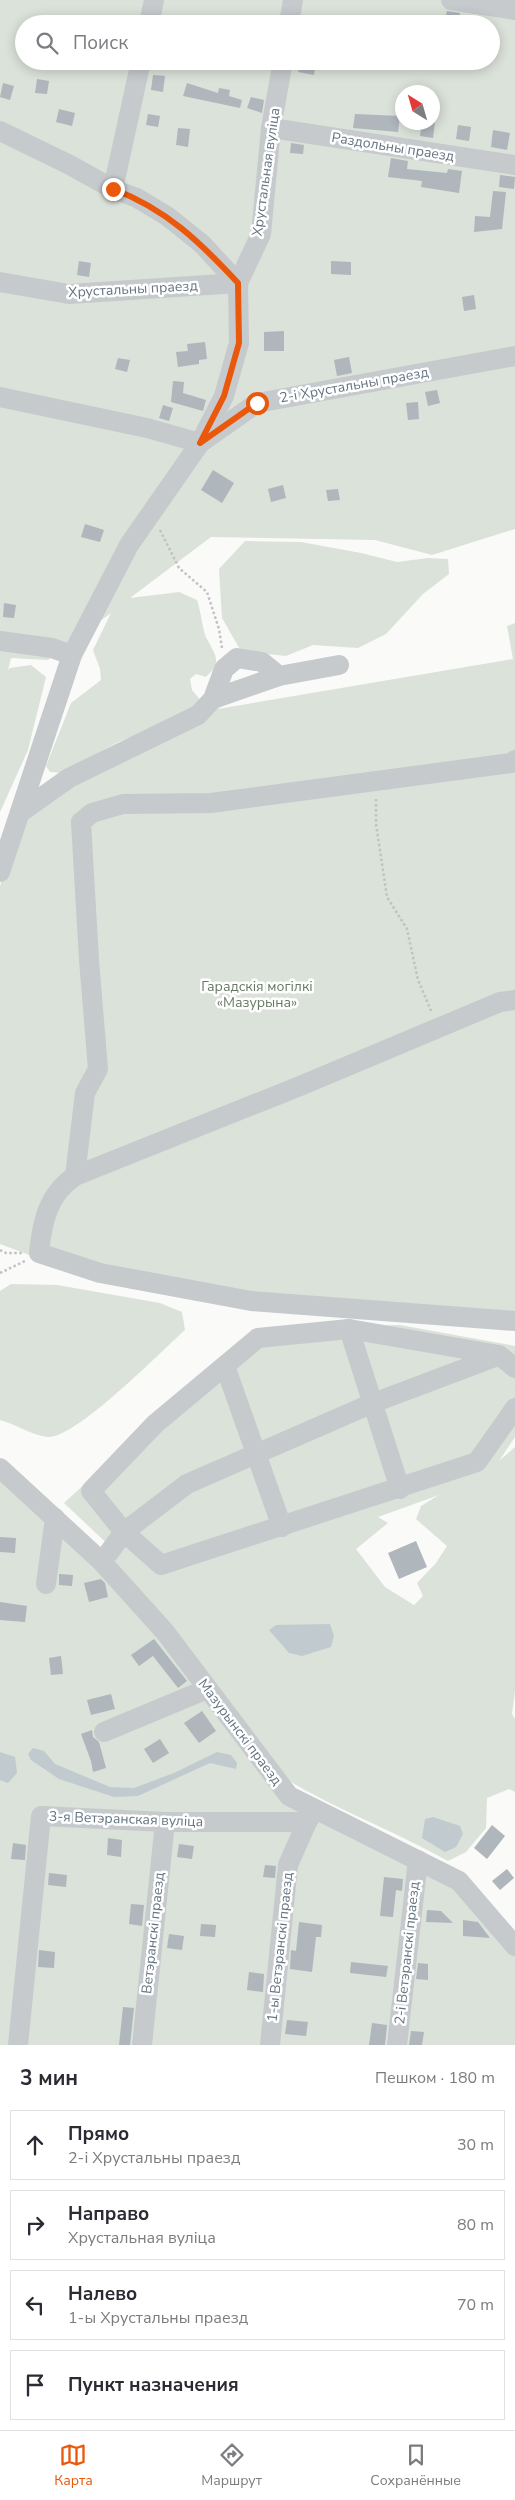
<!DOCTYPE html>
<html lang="ru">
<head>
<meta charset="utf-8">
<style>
  body { margin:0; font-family:"Nunito Sans",sans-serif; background:#f2f2f3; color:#2b2b33 }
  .compass { position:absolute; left:395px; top:85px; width:45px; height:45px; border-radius:50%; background:#fff; box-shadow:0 2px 12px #0003; rotate:323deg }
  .stop { position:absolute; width:15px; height:15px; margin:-11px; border:4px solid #ea580c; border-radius:50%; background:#fff }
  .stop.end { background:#ea580c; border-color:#fff; box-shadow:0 1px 5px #0008 }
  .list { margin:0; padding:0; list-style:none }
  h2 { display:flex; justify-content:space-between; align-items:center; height:65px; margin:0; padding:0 20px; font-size:21px }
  h2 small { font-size:16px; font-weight:400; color:#7c7c81 }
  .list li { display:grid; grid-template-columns:32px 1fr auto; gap:15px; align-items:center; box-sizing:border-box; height:70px; margin:0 10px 10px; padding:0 10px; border:1px solid #e1e1e2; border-radius:0px }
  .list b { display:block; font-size:19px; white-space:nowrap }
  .list p { margin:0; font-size:16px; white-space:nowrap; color:#7c7c81 }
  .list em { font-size:16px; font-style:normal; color:#7c7c81 }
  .icon { flex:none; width:28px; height:28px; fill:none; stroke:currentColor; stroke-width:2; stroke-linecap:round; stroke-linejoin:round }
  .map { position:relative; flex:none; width:515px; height:2045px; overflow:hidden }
  .search { position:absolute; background:#fff; box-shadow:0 2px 12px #0003; left:15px; right:15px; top:15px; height:55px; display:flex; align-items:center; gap:12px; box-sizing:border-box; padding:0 18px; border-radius:28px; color:#7c7c81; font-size:19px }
  .sheet { height:385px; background:#fff }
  nav { display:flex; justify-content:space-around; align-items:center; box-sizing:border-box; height:70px; border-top:1px solid #e1e1e2; background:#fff; font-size:14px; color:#7c7c81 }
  nav a { display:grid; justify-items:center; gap:2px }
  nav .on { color:#ea580c }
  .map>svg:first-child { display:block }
  .green { fill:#dbe2d9; fill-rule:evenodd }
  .water { fill:#c1cacf }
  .building { fill:#afb6bc }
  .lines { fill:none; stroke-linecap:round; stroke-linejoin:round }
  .path { stroke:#c0c2c4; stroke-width:2.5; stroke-dasharray:2.5 2.5; stroke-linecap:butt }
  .minor { stroke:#c6cacd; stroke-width:20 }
  .route { stroke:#ea580c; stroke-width:6 }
  .labels { text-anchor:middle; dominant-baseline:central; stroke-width:5; stroke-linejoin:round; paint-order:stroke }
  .street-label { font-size:14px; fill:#657482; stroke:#fff }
  .park-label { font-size:14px; fill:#677a64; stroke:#fff }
</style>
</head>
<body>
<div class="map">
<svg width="515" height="2045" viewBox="0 0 515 2045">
  <rect width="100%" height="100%" fill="#fafaf8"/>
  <g class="green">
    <path d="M0 0H515V529L432 555 375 540 211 537 130 598 179 592 197 600C201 611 203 633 207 639 215 655 223 662 206 677L196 674 190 679 192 690 202 702 192 713 118 742 62 773 50 772 46 766 71 703 101 680 100 669 93 650 111 613 48 660 11 658 8 670 10 668 31 665 46 677 28 750 0 812ZM24 24H491V61H24ZM402 92H432V122H402Z"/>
    <path d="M245 541 301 542 361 553 397 562 428 558 448 559 449 574 423 594 386 634 358 648 313 645 286 656 241 651 222 618 219 569Z"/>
    <path d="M515 623V1329L101 1282 0 1244V886L26 809 217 709 513 659 507 626Z"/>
    <path d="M11 1284 57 1285 160 1303 182 1312 185 1330C161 1351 75 1440 47 1437 31 1435 15 1424 0 1420V1291Z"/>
    <path d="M400 1325 515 1346V1437L499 1461 515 1447V1691L512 1714 515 1719V1792L509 1789 487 1798 486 1828 466 1852 448 1861C395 1831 337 1810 284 1778L115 1564 116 1552 64 1503 253 1329ZM439 1495 421 1506 416 1519 447 1546 436 1563 417 1583 423 1596 414 1605 385 1587 356 1549 388 1523 378 1517Z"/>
    <path d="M0 1475 100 1567 309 1814 352 1839 458 1882 515 1950V2045H0Z"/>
  </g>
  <g class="water">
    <path d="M330 1624 334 1636 331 1647 302 1656 289 1653 269 1630 276 1625Z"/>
    <path d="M33 1748 44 1751 55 1764 110 1787 134 1788 174 1773 217 1752 231 1755 237 1763 236 1769 210 1763 138 1796 114 1797 59 1779 31 1760 28 1754Z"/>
    <path d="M0 1752 15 1757 17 1773 8 1783 0 1780Z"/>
    <path d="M433 1817 460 1826 463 1834 456 1847 445 1852 422 1838 425 1819Z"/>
  </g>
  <g class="building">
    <path d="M447 11 460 13 458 24H444Z"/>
    <path d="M301 61H316L314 75 298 72Z"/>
    <path d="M153 75 165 76 163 92 151 90Z"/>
    <path d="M37 79 49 81 47 94 35 93Z"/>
    <path d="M3 83 14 86 10 100 0 97Z"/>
    <path d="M187 83 218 93 219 88 230 90 229 96 242 100 240 108 183 96Z"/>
    <path d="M251 97 264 100 262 113 247 108Z"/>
    <path d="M59 109 75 113 72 126 56 122Z"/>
    <path d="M148 114 160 116 158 127 146 125Z"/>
    <path d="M355 114 400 116 398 132 353 128Z"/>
    <path d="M422 122H435L433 138 420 136Z"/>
    <path d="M458 125 471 127 469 141 456 139Z"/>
    <path d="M178 128 190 129 188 147 176 145Z"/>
    <path d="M493 130 510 133 507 150 491 147Z"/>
    <path d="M291 143 304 145 303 154 290 153Z"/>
    <path d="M391 158 408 161 407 169 447 173 448 169 462 171 459 193 421 187 422 181 388 177Z"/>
    <path d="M500 175 515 177 514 189 499 187Z"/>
    <path d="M493 191 506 192 502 229 474 232 475 216 490 217Z"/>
    <path d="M79 261 91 263 89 277 77 275Z"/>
    <path d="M331 261 351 262V275L331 274Z"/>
    <path d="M474 295 476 309 464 311 462 297Z"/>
    <path d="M284 331V351H264V332Z"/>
    <path d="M205 342 207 359 199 360V364L178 367 176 352 188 351 187 344Z"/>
    <path d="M349 357 352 373 337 376 334 360Z"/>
    <path d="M118 358 130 360 127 372 115 369Z"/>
    <path d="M173 381 184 382 183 393 206 400 203 411 171 402Z"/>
    <path d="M437 390 440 403 428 406 425 392Z"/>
    <path d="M418 402 419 419 408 420 406 403Z"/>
    <path d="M163 405 173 408 169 421 159 418Z"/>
    <path d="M213 470 234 483 222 503 201 490Z"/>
    <path d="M283 485 286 498 271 502 268 489Z"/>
    <path d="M338 489 340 500 328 501 326 490Z"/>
    <path d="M85 524 104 530 100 542 81 537Z"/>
    <path d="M4 603 16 605 14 618 3 617Z"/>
    <path d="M0 1537 16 1538 15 1553 0 1552Z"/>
    <path d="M416 1541 427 1567 399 1579 388 1553Z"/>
    <path d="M59 1574 73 1575 72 1586 59 1585Z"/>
    <path d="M101 1579 105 1583 108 1597 89 1602 84 1583Z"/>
    <path d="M0 1602 27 1606 25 1622 0 1620Z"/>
    <path d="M154 1639 187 1681 178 1688 153 1656 139 1666 131 1655Z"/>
    <path d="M61 1656 63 1674 51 1675 49 1658Z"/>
    <path d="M111 1694 115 1709 91 1715 87 1700Z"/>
    <path d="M202 1711 216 1731 199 1743 184 1723Z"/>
    <path d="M92 1730 93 1737 99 1742 106 1768 93 1772 91 1761 81 1734Z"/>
    <path d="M160 1739 169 1753 153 1763 144 1749Z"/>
    <path d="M492 1825 505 1836 487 1859 474 1848Z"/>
    <path d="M108 1838 122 1840 121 1857 107 1855Z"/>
    <path d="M13 1843 26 1845 25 1860 11 1859Z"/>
    <path d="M179 1844 194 1846 192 1859 177 1857Z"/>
    <path d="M265 1865 276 1866 275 1878 263 1877Z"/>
    <path d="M507 1869 514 1878 500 1890 492 1881Z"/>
    <path d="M49 1873 67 1875 66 1887 48 1885Z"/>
    <path d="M384 1877 403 1879 402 1891 396 1890 393 1917 380 1916Z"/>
    <path d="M131 1904 144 1905 142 1926 129 1924Z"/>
    <path d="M427 1910 441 1911 453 1923 426 1922Z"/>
    <path d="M463 1920 478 1922 490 1938 463 1936Z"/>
    <path d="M299 1922 322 1925 321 1937H316L312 1972 290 1969 291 1950 296 1951Z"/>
    <path d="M201 1924 216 1925 215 1937 200 1936Z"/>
    <path d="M169 1934 184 1936 182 1950 167 1948Z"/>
    <path d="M39 1950 55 1952 54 1968 38 1967Z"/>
    <path d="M351 1962 388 1966 386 1977 350 1973Z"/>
    <path d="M418 1963 428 1964V1980L416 1979Z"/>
    <path d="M249 1972 264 1974 263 1992 247 1990Z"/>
    <path d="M123 2007 134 2008 130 2045H119Z"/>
    <path d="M287 2020 308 2022 306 2036 285 2034Z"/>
    <path d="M372 2023 387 2025 385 2045H369Z"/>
    <path d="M411 2031 424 2032 422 2045H409Z"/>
  </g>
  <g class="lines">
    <g class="path">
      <path d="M160 530 179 568 207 592 219 629 222 648"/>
      <path d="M376 799V824L387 897 407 929 418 980 432 1013"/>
      <path d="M0 1250 6 1253H23"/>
      <path d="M0 1273 25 1261"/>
    </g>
    <g class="minor">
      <path d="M451 0 515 10"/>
      <path d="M149 24 154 0"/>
      <path d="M289 24 293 0"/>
      <path d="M271 128 515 165"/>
      <path d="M0 131 70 165 113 189 137 198 167 216 202 244 238 283"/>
      <path d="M113 189 141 61"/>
      <path d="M0 282 69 294 238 283"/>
      <path d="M0 397 147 428 200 443 257 403 515 356"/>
      <path d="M0 641 52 648 72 655"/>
      <path d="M213 699 279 676"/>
      <path d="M21 812 69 778 198 715 213 699 224 669 237 658 262 662 279 676 339 665"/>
      <path d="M0 872 72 655 129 545 200 443 224 396 239 343 238 283 261 234 271 128 283 61"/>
      <path d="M515 1000 500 1002 300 1086 75 1176C48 1194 42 1222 39 1253L100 1273 251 1301 515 1321"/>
      <path d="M75 1176 85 1093 98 1069 89 960 81 822 92 813 123 804 211 803 511 763 515 760"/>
      <path d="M349 1329 400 1489"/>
      <path d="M225 1366 282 1527"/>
      <path d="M515 1368 499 1355 349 1329 258 1338 155 1424 91 1491 124 1532 161 1565 477 1462 515 1408"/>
      <path d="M0 1468 102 1562 165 1632 289 1796 459 1881 515 1946"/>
      <path d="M102 1562 124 1532 187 1484 373 1403 498 1356"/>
      <path d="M46 1584 55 1518"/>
      <path d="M104 1732 207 1689"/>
      <path d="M18 2045 41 1816 165 1822H307L315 1810"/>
      <path d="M142 2045 165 1822"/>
      <path d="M270 2045 288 1865 307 1822"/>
      <path d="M397 2045 418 1860"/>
    </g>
  </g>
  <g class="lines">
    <path class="route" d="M113 189C166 209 200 242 238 283L239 343 224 396 200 443 257 403"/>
  </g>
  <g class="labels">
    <g class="street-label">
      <text transform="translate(393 147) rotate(9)">Раздольны праезд</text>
      <text transform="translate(266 172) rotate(-82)">Хрустальная вуліца</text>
      <text transform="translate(133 289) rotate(-3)">Хрустальны праезд</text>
      <text transform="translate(354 385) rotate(-10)">2-і Хрустальны праезд</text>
      <text transform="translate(240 1732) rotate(53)">Мазурынскі праезд</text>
      <text transform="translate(126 1819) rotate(2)">3-я Ветэранская вуліца</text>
      <text transform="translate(153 1933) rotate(-84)">Ветэранскі праезд</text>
      <text transform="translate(280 1947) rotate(-84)">1-ы Ветэранскі праезд</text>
      <text transform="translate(407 1953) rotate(-84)">2-і Ветэранскі праезд</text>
    </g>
    <g class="park-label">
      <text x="257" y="986">Гарадскія могілкі<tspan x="257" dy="16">«Мазурына»</tspan></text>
    </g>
  </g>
</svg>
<svg class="compass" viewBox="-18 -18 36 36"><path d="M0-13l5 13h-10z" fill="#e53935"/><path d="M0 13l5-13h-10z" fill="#7c7c81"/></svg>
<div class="stop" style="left:257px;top:403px"></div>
<div class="stop end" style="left:113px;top:189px"></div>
<div class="search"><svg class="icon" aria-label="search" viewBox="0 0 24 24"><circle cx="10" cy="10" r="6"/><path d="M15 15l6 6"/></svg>Поиск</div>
</div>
<section class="sheet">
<h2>3 мин<small>Пешком · 180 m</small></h2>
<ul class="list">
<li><svg class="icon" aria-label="ahead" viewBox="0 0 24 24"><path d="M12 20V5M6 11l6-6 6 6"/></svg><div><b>Прямо</b><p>2-і Хрустальны праезд</p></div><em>30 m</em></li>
<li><svg class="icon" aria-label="right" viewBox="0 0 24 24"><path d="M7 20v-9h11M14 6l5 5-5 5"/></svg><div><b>Направо</b><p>Хрустальная вуліца</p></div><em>80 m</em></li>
<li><svg class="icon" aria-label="left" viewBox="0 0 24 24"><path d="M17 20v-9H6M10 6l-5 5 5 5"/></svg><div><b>Налево</b><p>1-ы Хрустальны праезд</p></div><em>70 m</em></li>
<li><svg class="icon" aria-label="arrive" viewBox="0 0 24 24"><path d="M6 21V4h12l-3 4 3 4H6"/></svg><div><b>Пункт назначения</b></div></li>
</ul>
</section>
<nav>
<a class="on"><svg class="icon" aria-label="map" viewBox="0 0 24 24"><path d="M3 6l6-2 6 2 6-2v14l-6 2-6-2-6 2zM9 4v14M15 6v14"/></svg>Карта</a>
<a><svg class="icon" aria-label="directions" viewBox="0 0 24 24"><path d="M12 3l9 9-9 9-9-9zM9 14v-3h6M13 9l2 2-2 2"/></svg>Маршрут</a>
<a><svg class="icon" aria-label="saved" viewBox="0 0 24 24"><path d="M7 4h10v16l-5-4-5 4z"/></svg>Сохранённые</a>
</nav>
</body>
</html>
